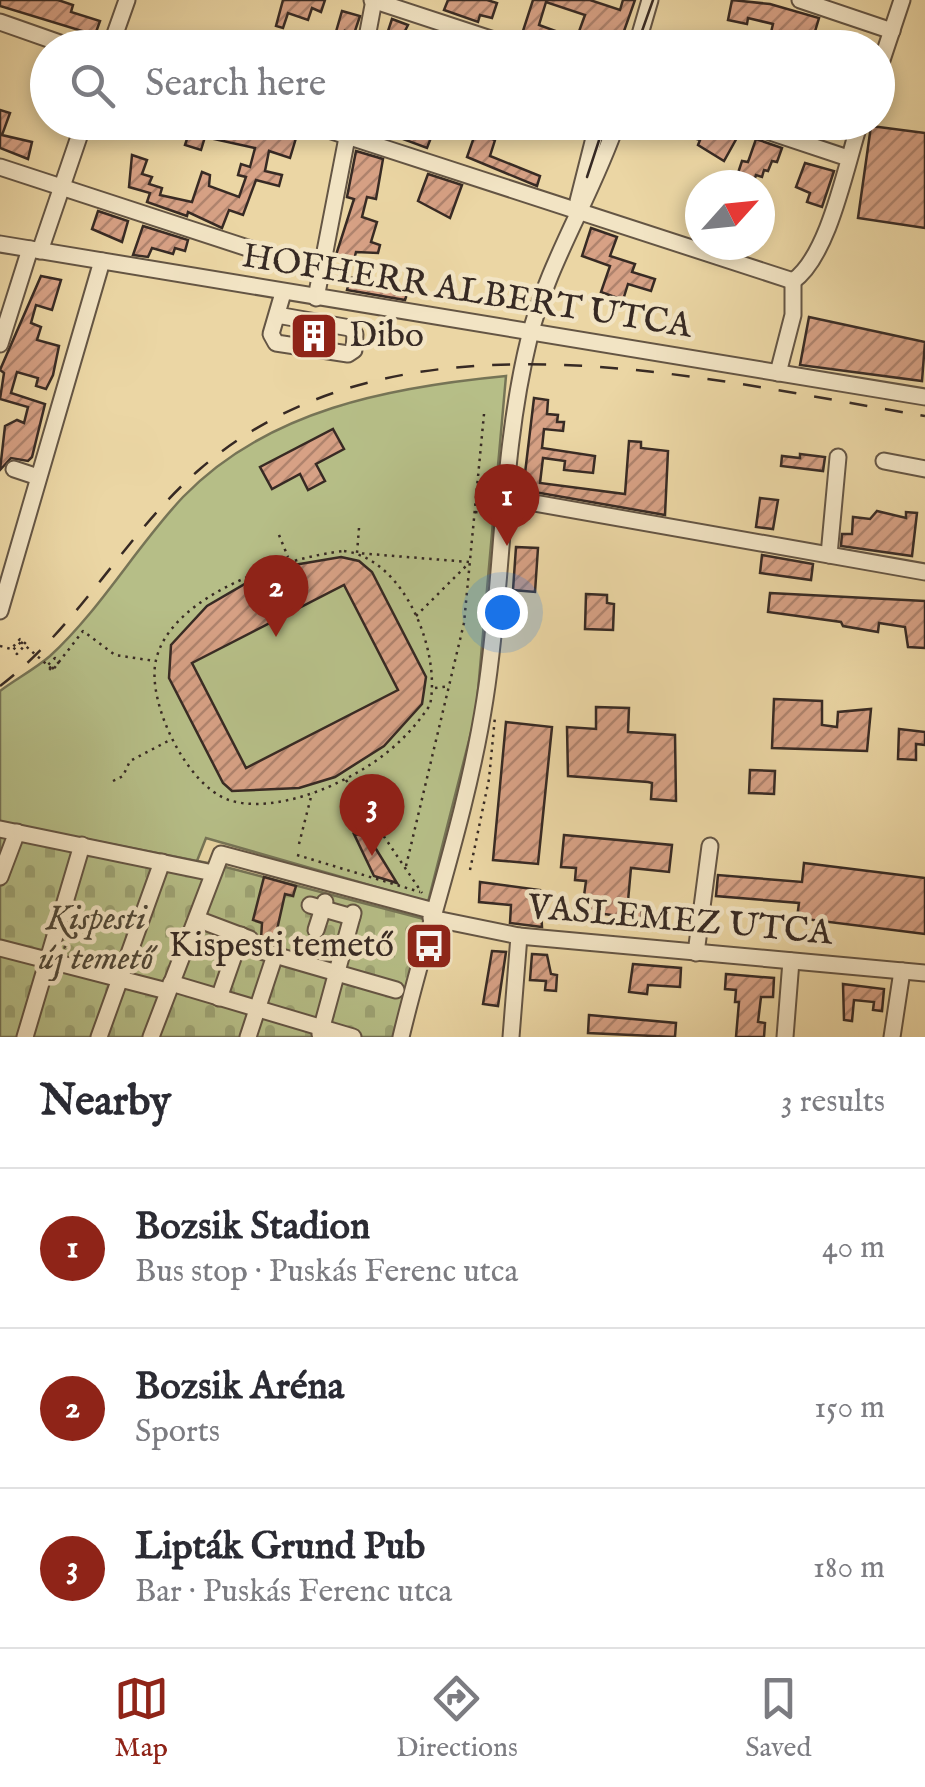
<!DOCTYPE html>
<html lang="en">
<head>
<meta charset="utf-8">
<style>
  body { margin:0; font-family:"IM FELL English",serif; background:#f7f7f7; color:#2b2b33 }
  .compass { position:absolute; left:685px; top:170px; width:90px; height:90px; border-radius:50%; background:#fff; box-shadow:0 5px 15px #0003; rotate:63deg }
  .you { position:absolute; left:502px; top:612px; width:35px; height:35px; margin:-25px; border:8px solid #fff; border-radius:50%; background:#1a73e8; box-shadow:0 0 0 15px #1a73e833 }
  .badge { display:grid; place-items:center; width:65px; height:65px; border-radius:50%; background:#8f2418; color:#fff; font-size:32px; font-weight:700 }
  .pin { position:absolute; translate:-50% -82px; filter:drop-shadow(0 2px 5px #0008) }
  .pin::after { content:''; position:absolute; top:52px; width:35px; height:30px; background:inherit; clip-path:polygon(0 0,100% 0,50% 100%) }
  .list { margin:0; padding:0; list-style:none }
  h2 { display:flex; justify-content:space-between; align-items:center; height:130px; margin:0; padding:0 40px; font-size:42px }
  h2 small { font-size:32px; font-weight:400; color:#7c7c81 }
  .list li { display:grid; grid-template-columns:65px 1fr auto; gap:30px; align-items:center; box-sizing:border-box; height:160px; padding:0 40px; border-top:2px solid #e1e1e2 }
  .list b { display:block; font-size:38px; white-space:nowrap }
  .list p { margin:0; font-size:32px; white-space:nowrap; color:#7c7c81 }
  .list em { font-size:32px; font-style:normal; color:#7c7c81 }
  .icon { flex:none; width:55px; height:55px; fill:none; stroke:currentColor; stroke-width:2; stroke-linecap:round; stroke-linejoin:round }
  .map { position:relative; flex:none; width:925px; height:1037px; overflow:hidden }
  .search { position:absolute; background:#fff; box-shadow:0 5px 15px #0003; left:30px; right:30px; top:30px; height:110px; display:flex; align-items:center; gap:25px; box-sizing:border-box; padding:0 35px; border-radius:55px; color:#7c7c81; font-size:38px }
  .sheet { height:610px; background:#fff }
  nav { display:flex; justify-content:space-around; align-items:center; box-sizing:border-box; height:140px; border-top:2px solid #e1e1e2; background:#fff; font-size:28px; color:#7c7c81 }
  nav a { display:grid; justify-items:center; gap:5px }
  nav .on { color:#8f2418 }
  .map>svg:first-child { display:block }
  .cemetery { fill:url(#cemetery-stones); stroke:#767456; stroke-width:2.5 }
  .garden { fill:#b6be87; stroke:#767456; stroke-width:2.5 }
  .building { fill:url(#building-hatch); stroke:#372a24; stroke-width:2.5; fill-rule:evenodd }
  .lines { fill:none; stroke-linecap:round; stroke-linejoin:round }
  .minor-casing { stroke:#645544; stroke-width:19 }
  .path { stroke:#372a24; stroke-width:2.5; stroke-dasharray:2.5 5; stroke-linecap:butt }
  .minor { stroke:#f2e4c4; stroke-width:15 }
  .tram { stroke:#372a24; stroke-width:2.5 }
  .rail { stroke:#372a24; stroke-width:2.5; stroke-dasharray:18 18; stroke-linecap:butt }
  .path-bridge { stroke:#372a24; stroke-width:2.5; stroke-dasharray:2.5 5; stroke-linecap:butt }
  .labels { text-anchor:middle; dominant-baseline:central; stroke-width:9; stroke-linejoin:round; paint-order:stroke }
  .street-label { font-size:35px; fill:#372a24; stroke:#f2e4c4 }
  .poi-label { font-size:35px; fill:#372a24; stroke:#f2e4c4; text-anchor:start }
  .park-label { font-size:35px; font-style:italic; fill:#504838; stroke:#f2e4c4 }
</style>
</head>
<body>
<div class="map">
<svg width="925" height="1037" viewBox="0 0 925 1037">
  <defs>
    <pattern id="cemetery-stones" width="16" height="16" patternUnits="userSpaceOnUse" patternTransform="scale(2.5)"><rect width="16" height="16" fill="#b6be87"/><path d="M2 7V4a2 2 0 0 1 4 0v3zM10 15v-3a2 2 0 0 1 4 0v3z" fill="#9da374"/></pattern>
    <pattern id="building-hatch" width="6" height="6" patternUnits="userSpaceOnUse" patternTransform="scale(2.5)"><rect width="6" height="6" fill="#d7a185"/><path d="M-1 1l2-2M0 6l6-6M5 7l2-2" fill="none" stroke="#af836d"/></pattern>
  </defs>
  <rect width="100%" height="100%" fill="#ebd6a4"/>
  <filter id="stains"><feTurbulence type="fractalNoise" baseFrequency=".002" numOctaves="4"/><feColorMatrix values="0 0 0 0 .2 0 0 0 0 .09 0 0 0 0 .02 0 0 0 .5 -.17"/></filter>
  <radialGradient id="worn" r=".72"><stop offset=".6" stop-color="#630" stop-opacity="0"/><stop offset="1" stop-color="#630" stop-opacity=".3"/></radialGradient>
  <path class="cemetery" d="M0 822 218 865 424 919 394 1037H0Z"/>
  <path class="garden" d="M506 376 476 713 428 902 206 838 197 861 0 822V691C16 679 35 669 50 656 101 609 136 547 183 497 267 410 390 387 506 376Z"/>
  <g class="building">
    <path d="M0 0H58L73 5 71 12 100 21 95 35 0 6Z"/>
    <path d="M283 0H325L321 12 312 8 308 20 288 13 283 28 276 26Z"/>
    <path d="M448 0H487L497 3 492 18 480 15 478 22 444 10Z"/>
    <path d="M533 0H590L620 10 623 0H635L618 48H573L585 15 546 2 539 25 561 33 556 48 527 42 521 37Z"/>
    <path d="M732 0 770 4 819 18 810 48 768 45 773 24 748 18 747 24 728 20Z"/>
    <path d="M342 11 360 16 354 34 345 31 343 48H314L316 38 333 42Z"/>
    <path d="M392 19 408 25 405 31 427 39 430 32 446 38V48L392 44 396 34 388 31Z"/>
    <path d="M0 110 10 113 2 135 32 142 28 159 0 148Z"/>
    <path d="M159 122H256L296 138 290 158 269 151 265 171 282 175 279 186 256 180 243 215 229 210 222 228 188 212 187 216 147 202 150 193 129 187 132 155 147 160 142 174 152 177 149 184 162 188 160 195 192 202 202 172 210 175 209 186 239 197 246 177 238 175 241 164 250 167 255 148 205 137 201 150 185 145 187 139 176 135 178 130Z"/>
    <path d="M378 122 421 128 423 122 436 125 427 148 376 129Z"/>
    <path d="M682 122H713L739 134 724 161 698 145 700 140 678 133Z"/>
    <path d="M479 123 490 126 486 137 495 140 490 156 540 176 537 186 467 157Z"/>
    <path d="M871 126 925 133V228L858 218Z"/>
    <path d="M756 139 782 148 777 162 772 161 768 171 764 170 762 177 756 175 754 181 737 176 742 161 748 162Z"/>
    <path d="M356 151 383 159 376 199 367 197 362 217 377 222 371 242 380 245 378 253 356 252 354 260 336 255 354 199 347 197Z"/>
    <path d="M805 163 834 171 822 207 807 202 810 193 796 187Z"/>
    <path d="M428 174 462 185 450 218 418 201Z"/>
    <path d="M98 211 128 221 122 242 92 229Z"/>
    <path d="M143 226 188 240 185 251 175 248 173 254 152 248 148 257 133 255Z"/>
    <path d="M591 228 617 237 610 256 635 264 632 272 655 279 651 291 628 284 623 300 601 292 610 266 582 256Z"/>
    <path d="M41 276 61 280 52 310 36 305 31 323 41 327 37 340 59 346 53 375 46 389 36 386 38 378 17 372 11 393 45 404 32 457 28 461 11 458 0 470 5 426 17 420 24 423 28 407 0 399 4 373 0 370Z"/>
    <path d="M356 277 388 291 390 285 408 291 405 300 347 290 350 278Z"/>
    <path d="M809 317 925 342 922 381 800 365Z"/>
    <path d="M534 398 548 400 547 414 558 415 557 422H564L563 431 544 429 542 448 595 456 593 473 564 470 565 461 543 458 540 483 625 494 629 441 641 442V448L668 451 665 515 523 490Z"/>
    <path d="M333 429 344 449 316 464 325 481 308 490 300 474 272 489 260 467Z"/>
    <path d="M800 454 825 457 823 471 781 466 782 456 800 458Z"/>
    <path d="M760 498 778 500 773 529 756 527Z"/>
    <path d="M877 511 906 518V512L917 513 912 556 841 546 842 534H852L853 517 870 519Z"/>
    <path d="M516 547 538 548 535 592 513 590Z"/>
    <path d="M762 555 813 564 811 580 760 573Z"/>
    <path d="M341 557 359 561 372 572 426 677 422 704 384 746 335 777 299 788 232 791 223 783 169 678 171 645 207 606 250 581 288 566ZM344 585 398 690 246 768 192 663Z"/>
    <path d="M770 593 925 601V648L908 647 905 627 879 623 878 632 843 626 841 622 768 612Z"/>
    <path d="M586 594 607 595V603L614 604 613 630 585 629Z"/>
    <path d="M774 699 822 701V725L837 727 838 712 871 709 867 751 772 748Z"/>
    <path d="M596 707 629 708 628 732 675 735 676 801 651 799 652 783 648 782 568 776 567 727 596 729Z"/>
    <path d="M506 722 552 727 538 864 493 860Z"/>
    <path d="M899 729 925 732V745L916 744V760L898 759Z"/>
    <path d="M750 770 775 771 774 794 749 793Z"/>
    <path d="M354 834 368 836 397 883 374 876Z"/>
    <path d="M564 835 672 845 669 872 631 868 628 901 643 903 641 919 582 911 586 881 575 880 576 868 561 867Z"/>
    <path d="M804 863 925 878V934L797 918 799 903 716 896 718 875 802 882Z"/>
    <path d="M264 877 296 886 293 896 285 894 274 943 261 939 262 923 253 920Z"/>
    <path d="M480 882 540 890 542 927 510 923 511 905 479 902Z"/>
    <path d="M492 951 506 952 498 1006 483 1004Z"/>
    <path d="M532 954 547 955 551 974 557 975 556 991 545 990 546 981 530 980Z"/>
    <path d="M633 964 681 968 680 987 648 985 647 994 629 992Z"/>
    <path d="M726 974 774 978 773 997H761L758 1022 765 1023 764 1037H736L739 1002H735L736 990 725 989Z"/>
    <path d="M843 984 884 989 882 1011 873 1010 874 1002 854 1000 852 1021 844 1020Z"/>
    <path d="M589 1015 676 1023 675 1037 588 1033Z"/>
  </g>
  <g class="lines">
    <g class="minor-casing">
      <g id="minor">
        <path d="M372 0 518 48"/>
        <path d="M800 0 892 31"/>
        <path d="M0 22 74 48"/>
        <path d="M110 48 127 0"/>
        <path d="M365 48 374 0"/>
        <path d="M636 48 650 0"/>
        <path d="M878 72 902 0"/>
        <path d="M304 122 793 281"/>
        <path d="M740 122 848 158"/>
        <path d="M0 167 321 272"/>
        <path d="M578 201 598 122"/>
        <path d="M0 244 925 397"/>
        <path d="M40 251 84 122"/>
        <path d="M793 281C829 256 846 165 860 122"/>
        <path d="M316 298 350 122"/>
        <path d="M277 315 350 328 355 334 354 350 348 354 276 343 271 334 283 293"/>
        <path d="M0 344 30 249"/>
        <path d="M778 373 793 315V281"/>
        <path d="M884 461 925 469"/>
        <path d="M14 469 38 477"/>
        <path d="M506 498 925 572"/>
        <path d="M829 555 838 457"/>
        <path d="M0 611 102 261"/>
        <path d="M0 829 213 873"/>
        <path d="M0 877 17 832"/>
        <path d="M310 905 352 917"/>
        <path d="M431 918 519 936 925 973"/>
        <path d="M197 919 250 939 247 947 396 990"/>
        <path d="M316 930 325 902"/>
        <path d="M0 948 167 991"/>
        <path d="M696 953 710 846"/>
        <path d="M171 983 353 1037"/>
        <path d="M219 998 241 935"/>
        <path d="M320 1034 353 913"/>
        <path d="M25 1037 82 845"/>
        <path d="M99 1037 162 862"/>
        <path d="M151 1037 221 854 434 911"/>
        <path d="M248 1037 275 955"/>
        <path d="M401 1037C428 924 467 815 485 699 504 580 500 457 529 339 548 262 592 196 617 122"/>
        <path d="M511 1037 519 936"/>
        <path d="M785 1037 791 961"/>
        <path d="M892 1037 902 971"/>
      </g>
    </g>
    <g class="path">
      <path d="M475 512 492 513"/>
      <path d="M359 528 357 553 469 562"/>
      <path d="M279 535 288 557"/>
      <path d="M344 551C405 559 441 652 430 705 407 740 377 764 339 782 309 797 262 811 229 800 187 786 146 702 156 660 171 594 287 557 344 551Z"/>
      <path d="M416 616 467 565"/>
      <path d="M0 646 11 649 20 639 26 644 17 654 13 650 21 642"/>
      <path d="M52 669 59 662 55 658 47 666 52 671 83 631 115 655 155 661"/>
      <path d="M435 688 450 686"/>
      <path d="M346 780 422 893"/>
      <path d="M113 781 123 776 130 761 170 740"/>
      <path d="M299 844 312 793"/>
      <path d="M297 855 420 892"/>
      <path d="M406 866 464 623 484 414"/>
      <path d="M470 870 489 779 495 717"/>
    </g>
    <use href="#minor" class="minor"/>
    <g class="tram">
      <path d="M636 48 653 0"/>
      <path d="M587 177 605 122"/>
    </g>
    <path class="rail" d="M0 686C80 625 125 534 200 469 396 299 697 378 925 416"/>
    <path class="path-bridge" d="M21 642 52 669"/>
  </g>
  <defs>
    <g id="building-square" transform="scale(2.5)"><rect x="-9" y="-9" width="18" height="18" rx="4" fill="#8f2418" stroke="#f2e4c4"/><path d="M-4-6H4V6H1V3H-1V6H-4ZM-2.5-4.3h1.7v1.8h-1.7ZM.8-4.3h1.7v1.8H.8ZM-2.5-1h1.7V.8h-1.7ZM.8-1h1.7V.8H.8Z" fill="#fff"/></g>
    <g id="bus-square" transform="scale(2.5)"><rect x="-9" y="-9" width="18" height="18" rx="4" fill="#8f2418" stroke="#f2e4c4"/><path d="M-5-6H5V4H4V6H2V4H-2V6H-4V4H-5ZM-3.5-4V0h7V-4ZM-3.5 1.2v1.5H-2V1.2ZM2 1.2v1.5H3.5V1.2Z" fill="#fff"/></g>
  </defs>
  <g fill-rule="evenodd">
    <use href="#building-square" x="314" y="336"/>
    <use href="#bus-square" x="429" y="946"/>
  </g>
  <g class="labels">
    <g class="street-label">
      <text transform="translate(467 292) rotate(9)">HOFHERR ALBERT UTCA</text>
      <text transform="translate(680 921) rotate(5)">VASLEMEZ UTCA</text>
    </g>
    <g class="poi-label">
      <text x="349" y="336">Dibo</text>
      <text x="394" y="946" text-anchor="end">Kispesti temető</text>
    </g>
    <g class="park-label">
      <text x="96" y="919">Kispesti<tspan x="96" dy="40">új temető</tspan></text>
    </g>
  </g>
  <rect width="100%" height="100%" filter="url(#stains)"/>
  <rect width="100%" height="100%" fill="url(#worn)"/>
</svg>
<svg class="compass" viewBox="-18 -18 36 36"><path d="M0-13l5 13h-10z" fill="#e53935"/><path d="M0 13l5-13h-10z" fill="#7c7c81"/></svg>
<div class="you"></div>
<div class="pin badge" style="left:507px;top:546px">1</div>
<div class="pin badge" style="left:276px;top:637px">2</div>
<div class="pin badge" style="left:372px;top:856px">3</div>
<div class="search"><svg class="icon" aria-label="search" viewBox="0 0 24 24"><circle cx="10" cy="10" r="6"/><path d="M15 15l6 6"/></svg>Search here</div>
</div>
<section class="sheet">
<h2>Nearby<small>3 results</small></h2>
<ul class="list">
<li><span class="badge">1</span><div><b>Bozsik Stadion</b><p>Bus stop · Puskás Ferenc utca</p></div><em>40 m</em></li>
<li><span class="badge">2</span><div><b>Bozsik Aréna</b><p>Sports</p></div><em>150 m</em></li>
<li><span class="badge">3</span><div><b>Lipták Grund Pub</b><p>Bar · Puskás Ferenc utca</p></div><em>180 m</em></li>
</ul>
</section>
<nav>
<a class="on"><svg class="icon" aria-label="map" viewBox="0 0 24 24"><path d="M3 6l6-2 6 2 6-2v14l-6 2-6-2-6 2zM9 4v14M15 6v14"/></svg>Map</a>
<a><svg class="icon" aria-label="directions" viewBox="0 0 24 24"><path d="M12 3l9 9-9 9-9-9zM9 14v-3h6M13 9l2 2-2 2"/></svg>Directions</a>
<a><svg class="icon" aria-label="saved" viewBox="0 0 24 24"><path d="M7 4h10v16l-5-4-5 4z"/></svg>Saved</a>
</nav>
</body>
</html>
